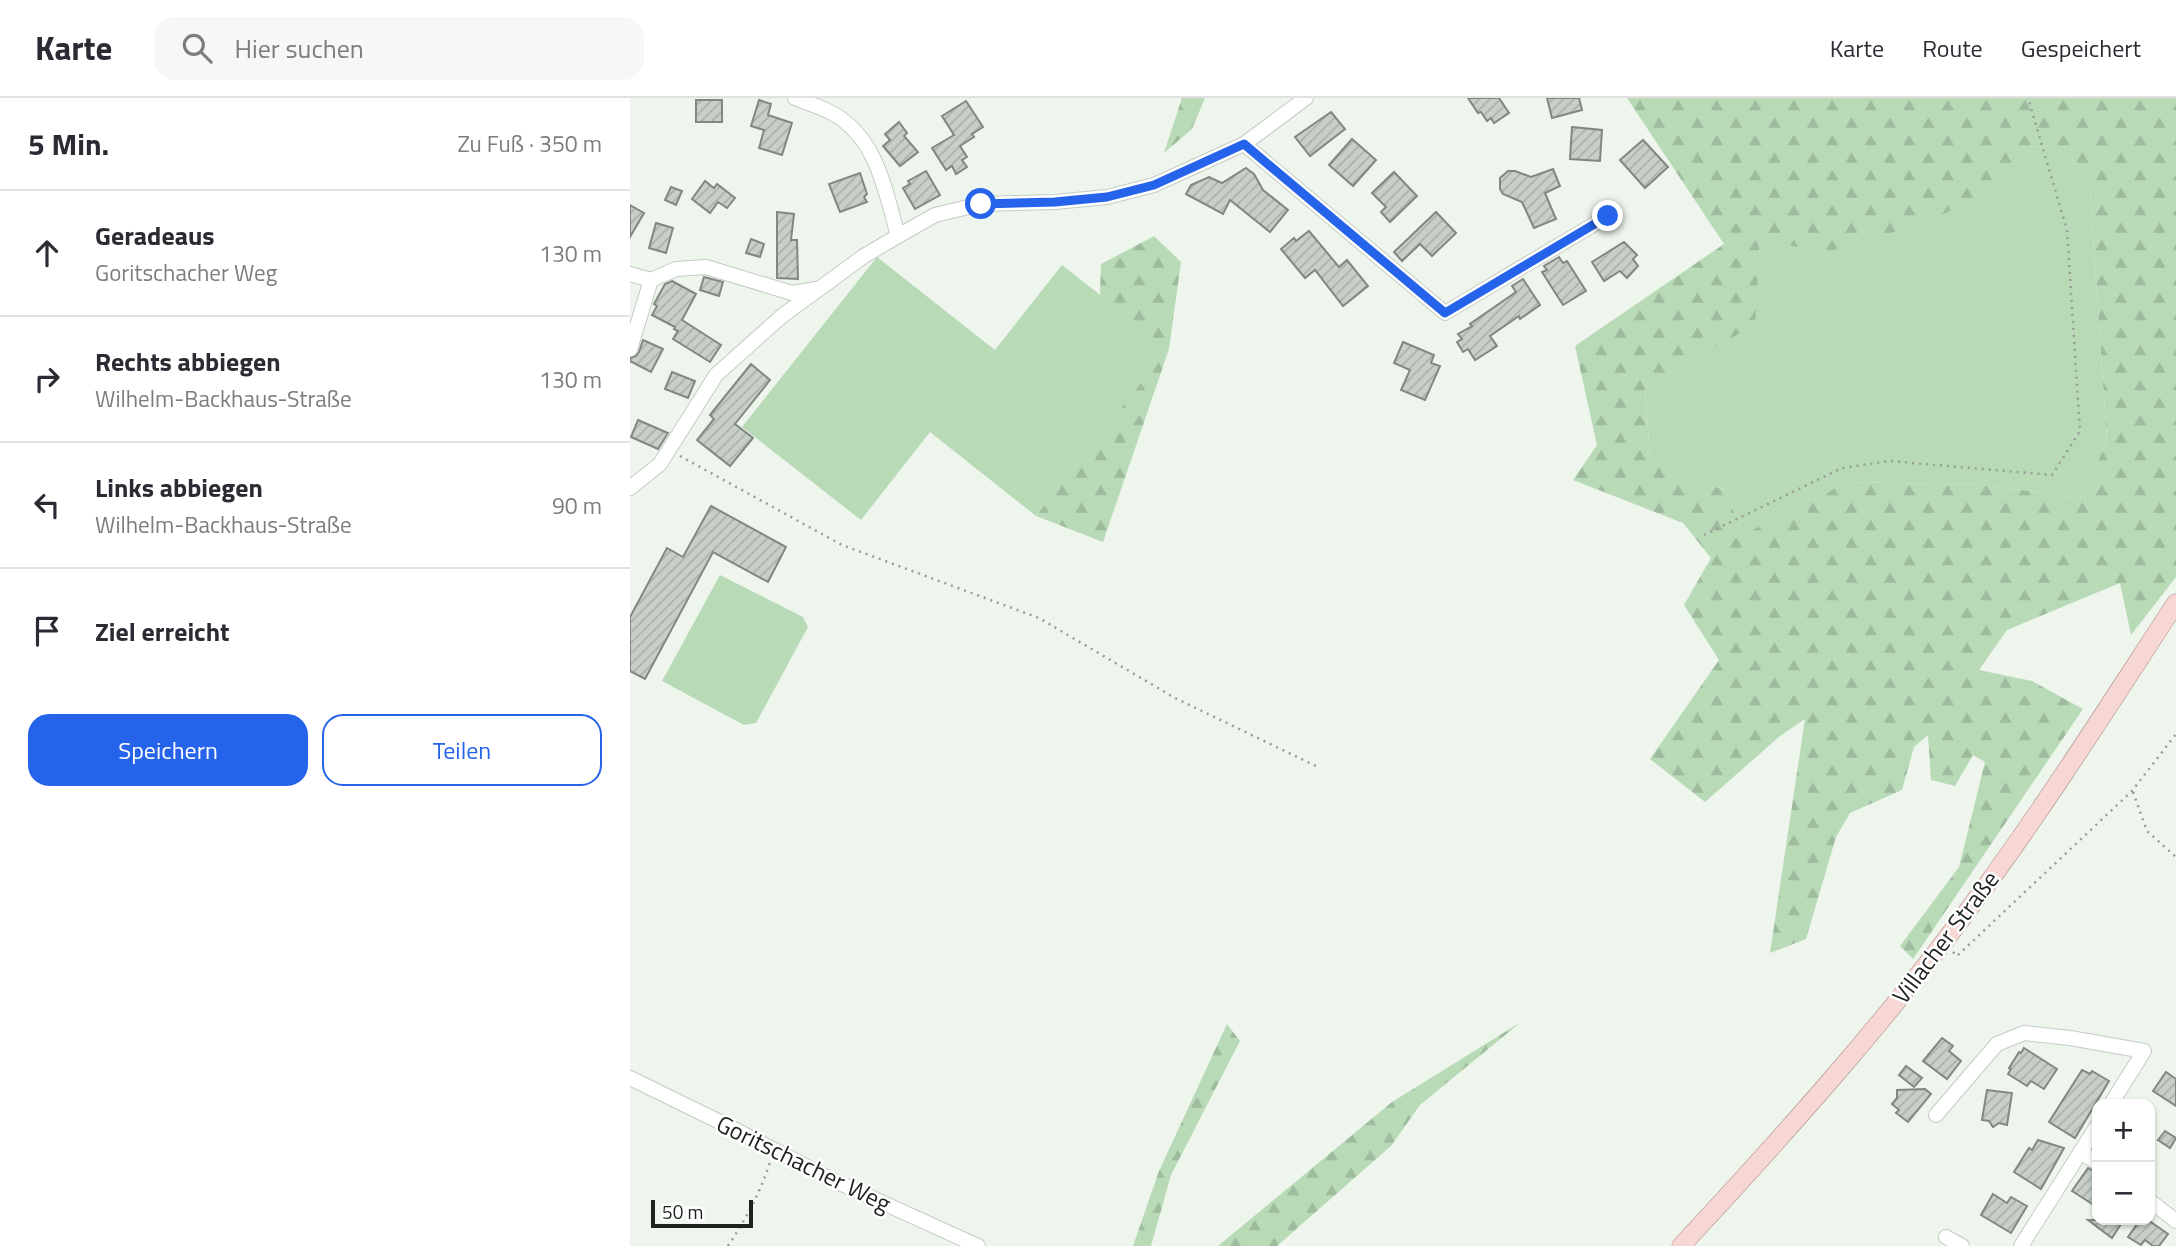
<!DOCTYPE html>
<html lang="de">
<head>
<meta charset="utf-8">
<style>
  body { margin:0; font-family:"Titillium Web",sans-serif; background:#f7f7f7; color:#2b2b33 }
  .controls { position:absolute; right:21px; bottom:21px; display:grid; overflow:hidden; border-radius:14px; box-shadow:0 2px 5px #0004 }
  .controls button { width:63px; height:63px; display:grid; place-items:center; padding:0; border:0; border-bottom:2px solid #e1e1e2; background:#fff; color:#2b2b33; font:35px sans-serif }
  .scale { position:absolute; left:21px; bottom:18px; width:102px; box-sizing:border-box; padding-left:7px; border:4px solid #1e211e; border-top:0; font-size:19px; line-height:24px; white-space:nowrap; color:#1e211e; -webkit-text-stroke:5px #fff; paint-order:stroke }
  .stop { position:absolute; width:21px; height:21px; margin:-16px; border:5px solid #2563eb; border-radius:50%; background:#fff }
  .stop.end { background:#2563eb; border-color:#fff; box-shadow:0 2px 7px #0008 }
  .list { margin:0; padding:0; list-style:none }
  h2 { display:flex; justify-content:space-between; align-items:center; height:91px; margin:0; padding:0 28px; font-size:30px }
  h2 small { font-size:23px; font-weight:400; color:#7c7c81 }
  .list li { display:grid; grid-template-columns:46px 1fr auto; gap:21px; align-items:center; box-sizing:border-box; height:126px; padding:0 28px; border-top:2px solid #e1e1e2 }
  .list b { display:block; font-size:26px; white-space:nowrap }
  .list p { margin:0; font-size:23px; white-space:nowrap; color:#7c7c81 }
  .list em { font-size:23px; font-style:normal; color:#7c7c81 }
  .actions { display:flex; gap:14px; padding:21px 28px }
  .actions a { flex:1; padding:16px 0; border:2px solid #2563eb; border-radius:21px; text-align:center; font-size:24px; color:#2563eb }
  .actions .main { background:#2563eb; color:#fff }
  .icon { flex:none; width:38px; height:38px; fill:none; stroke:currentColor; stroke-width:2; stroke-linecap:round; stroke-linejoin:round }
  .map { position:relative; flex:none; width:1546px; height:1148px; overflow:hidden }
  header { display:flex; align-items:center; gap:42px; box-sizing:border-box; height:98px; padding:0 35px; background:#fff; border-bottom:2px solid #e1e1e2 }
  header strong { font-size:33px }
  nav { display:flex; gap:38px; margin-inline-start:auto; font-size:24px }
  .search { width:490px; height:63px; background:#f7f7f7; display:flex; align-items:center; gap:18px; box-sizing:border-box; padding:0 24px; border-radius:21px; color:#7c7c81; font-size:26px }
  main { display:flex }
  aside { flex:1; background:#fff }
  .map>svg:first-child { display:block }
  .grass { fill:#b8dab7 }
  .forest { fill:url(#forest-firs); fill-rule:evenodd }
  .building { fill:url(#building-hatch); stroke:#818880; stroke-width:2 }
  .lines { fill:none; stroke-linecap:round; stroke-linejoin:round }
  .minor-casing { stroke:#c4ccc4; stroke-width:16 }
  .major-casing { stroke:#a88681; stroke-width:19 }
  .path { stroke:#989d97; stroke-width:2.5; stroke-dasharray:2 5; stroke-linecap:butt }
  .minor { stroke:#fff; stroke-width:14 }
  .major { stroke:#f7d7d4; stroke-width:18 }
  .route { stroke:#2563eb; stroke-width:9 }
  .labels { text-anchor:middle; dominant-baseline:central; stroke-width:5; stroke-linejoin:round; paint-order:stroke }
  .street-label { font-size:24px; fill:#1e211e; stroke:#fff }
</style>
</head>
<body>
<header>
<strong>Karte</strong>
<div class="search"><svg class="icon" aria-label="search" viewBox="0 0 24 24"><circle cx="10" cy="10" r="6"/><path d="M15 15l6 6"/></svg>Hier suchen</div>
<nav><a>Karte</a><a>Route</a><a>Gespeichert</a></nav>
</header>
<main>
<aside>
<h2>5 Min.<small>Zu Fuß · 350 m</small></h2>
<ul class="list">
<li><svg class="icon" aria-label="ahead" viewBox="0 0 24 24"><path d="M12 20V5M6 11l6-6 6 6"/></svg><div><b>Geradeaus</b><p>Goritschacher Weg</p></div><em>130 m</em></li>
<li><svg class="icon" aria-label="right" viewBox="0 0 24 24"><path d="M7 20v-9h11M14 6l5 5-5 5"/></svg><div><b>Rechts abbiegen</b><p>Wilhelm-Backhaus-Straße</p></div><em>130 m</em></li>
<li><svg class="icon" aria-label="left" viewBox="0 0 24 24"><path d="M17 20v-9H6M10 6l-5 5 5 5"/></svg><div><b>Links abbiegen</b><p>Wilhelm-Backhaus-Straße</p></div><em>90 m</em></li>
<li><svg class="icon" aria-label="arrive" viewBox="0 0 24 24"><path d="M6 21V4h12l-3 4 3 4H6"/></svg><div><b>Ziel erreicht</b></div></li>
</ul>
<div class="actions"><a class="main">Speichern</a><a>Teilen</a></div>
</aside>
<div class="map">
<svg width="1546" height="1148" viewBox="0 0 1546 1148">
  <defs>
    <pattern id="forest-firs" width="22" height="20" patternUnits="userSpaceOnUse" patternTransform="scale(1.75)"><rect width="22" height="20" fill="#b8dab7"/><path d="M5 1l3.5 6h-7zM16 11l3.5 6h-7z" fill="#9ebb9d"/></pattern>
    <pattern id="building-hatch" width="6" height="6" patternUnits="userSpaceOnUse" patternTransform="scale(1.75)"><rect width="6" height="6" fill="#c7cfc7"/><path d="M-1 1l2-2M0 6l6-6M5 7l2-2" fill="none" stroke="#aab1aa"/></pattern>
  </defs>
  <rect width="100%" height="100%" fill="#eef5ed"/>
  <g class="grass">
    <path d="M1421 48 1440 59 1460 93 1477 344 1450 400 1353 387 1218 384 1113 438 1095 391 1044 380 1020 359 1015 289 1124 227 1130 144 1164 148 1368 87 1390 49Z"/>
    <path d="M247 159 365 252 432 167 539 251 406 418 300 334 231 422 112 329Z"/>
    <path d="M90 477 173 519 178 529 126 625 114 627 32 583Z"/>
  </g>
  <g class="forest">
    <path d="M552 0H575L562 31 534 55Z"/>
    <path d="M997 0H1546V479L1501 537 1490 485 1377 532 1349 572 1402 583 1453 611 1283 861 1270 848 1329 769 1355 664 1343 657 1325 688 1301 682 1298 637 1284 649 1272 692 1220 715 1206 739 1176 841 1140 855 1175 621 1150 638 1075 704 1020 661 1089 562 1054 507 1081 460 1053 425 943 382 967 347 945 248 1094 146ZM1421 48 1440 59 1460 93 1477 344 1450 400 1353 387 1218 384 1113 437 1095 391 1044 380 1020 359 1015 289 1125 227 1130 144 1200 153 1300 123 1368 87 1391 49Z"/>
    <path d="M524 138 551 164 539 251 473 444 406 418 538 251 470 197 471 166Z"/>
    <path d="M891 924 790 1007 761 1048 647 1148H588L762 1004Z"/>
    <path d="M597 926 610 943 541 1077 521 1148H503L529 1073Z"/>
  </g>
  <g class="building">
    <path d="M838 0H869L879 15 864 25 861 20 857 23 851 14 848 15Z"/>
    <path d="M917 0H949L952 12 922 20Z"/>
    <rect x="66" y="2" width="26" height="22"/>
    <path d="M129 2 141 6 138 17 162 25 152 57 129 50 134 32 121 28Z"/>
    <path d="M336 3 353 29 342 36 344 39 330 48 337 59 332 62 337 69 326 76 322 68 316 72 302 50 324 37 312 18Z"/>
    <path d="M701 14 715 31 680 58 665 39Z"/>
    <path d="M269 24 277 35 274 38 288 54 270 68 253 48 260 42 255 36Z"/>
    <path d="M942 29 972 32 970 63 940 61Z"/>
    <path d="M722 41 746 62 723 88 699 67Z"/>
    <path d="M1013 42 1038 69 1015 90 990 62Z"/>
    <path d="M616 70 624 76 633 92 658 112 640 134 600 102 593 116 556 96 561 87 579 79 592 85Z"/>
    <path d="M923 71 930 88 915 95 926 121 904 130 892 104 873 96 870 91V80L878 73H885L901 79Z"/>
    <path d="M296 73 310 97 285 111 273 90 280 86 278 83Z"/>
    <path d="M764 74 787 98 760 124 751 114 756 109 742 95Z"/>
    <path d="M230 75 237 96 234 99 237 104 210 114 199 86Z"/>
    <path d="M75 83 84 90 87 86 105 100 97 110 88 104 80 115 62 101Z"/>
    <path d="M41 89 52 93 46 107 35 102Z"/>
    <path d="M0 107 14 115 0 139Z"/>
    <path d="M147 114 164 116 161 142H167L168 181 147 180Z"/>
    <path d="M806 114 826 135 802 158 790 146 772 163 764 154Z"/>
    <path d="M26 125 43 130 36 155 19 150Z"/>
    <path d="M679 133 709 169 717 162 738 188 713 208 685 172 675 180 651 151 664 140 666 143Z"/>
    <path d="M121 141 134 146 130 159 116 155Z"/>
    <path d="M994 144 1007 157 1003 161 1008 168 997 180 990 173 974 183 962 164Z"/>
    <path d="M929 159 933 165 937 163 956 193 933 207 912 174 917 172 914 168Z"/>
    <path d="M74 179 93 184 89 198 70 192Z"/>
    <path d="M893 181 910 207 890 221 889 218 860 238 867 248 845 262 838 251 833 254 827 244 832 241 828 236 842 228 840 226 886 194 882 188Z"/>
    <path d="M42 183 66 196 52 222 91 247 80 264 43 241 48 233 44 231 45 229 22 217 27 208 24 206 35 186Z"/>
    <path d="M13 242 33 251 21 274 0 263V260L6 258 9 254Z"/>
    <path d="M773 244 804 257 801 265 810 268 795 302 771 292 780 272 764 265Z"/>
    <path d="M121 266 140 282 105 326 123 340 100 368 67 342 84 321 80 317Z"/>
    <path d="M42 274 65 283 58 300 35 291Z"/>
    <path d="M8 322 38 335 28 351 1 339Z"/>
    <path d="M81 408 156 449 138 484 83 454 15 581 0 573V519L37 450 53 459Z"/>
    <path d="M1312 940 1323 948 1319 953 1331 963 1317 981 1293 963Z"/>
    <path d="M1394 950 1427 971 1414 991 1401 983 1397 988 1378 976 1381 971 1379 970 1389 954 1391 955Z"/>
    <path d="M1276 968 1292 980 1284 989 1269 977Z"/>
    <path d="M1452 972 1460 976 1462 973 1479 983 1445 1040 1419 1024Z"/>
    <path d="M1536 974 1546 981V1008L1523 993Z"/>
    <path d="M1295 991 1301 996 1278 1024 1266 1015 1269 1012 1262 1006 1267 1000V992Z"/>
    <path d="M1357 992 1382 995 1377 1027 1369 1025 1363 1029 1359 1023 1352 1022Z"/>
    <path d="M1535 1033 1546 1040 1540 1050 1528 1042Z"/>
    <path d="M1408 1042 1434 1050 1411 1091 1384 1074 1399 1050 1402 1052Z"/>
    <path d="M1458 1070 1467 1075V1109L1442 1093Z"/>
    <path d="M1363 1096 1377 1105 1381 1099 1397 1108 1381 1135 1351 1117Z"/>
    <path d="M1458 1122H1485L1491 1126 1482 1140Z"/>
    <path d="M1510 1122H1518L1538 1136 1529 1148H1523L1515 1142 1511 1147 1498 1139Z"/>
  </g>
  <g class="lines">
    <g class="minor-casing">
      <g id="minor">
        <path d="M165 0C176 5 189 8 200 14 247 38 255 92 268 138"/>
        <path d="M614 46 815 215 978 118"/>
        <path d="M0 176 21 182 46 171 76 169 162 195 187 191"/>
        <path d="M0 251 21 182"/>
        <path d="M0 390 30 366 86 277 152 218 234 158 268 138 305 117 351 106 425 104 477 99 524 87 614 46 676 0"/>
        <path d="M0 980 96 1027 205 1083 348 1148"/>
        <path d="M1306 1017 1367 946 1394 935 1440 940 1514 953 1481 1006"/>
        <path d="M1451 1054 1467 1065"/>
        <path d="M1520 1103 1546 1123"/>
        <path d="M1316 1139 1332 1148"/>
        <path d="M1391 1148 1467 1028"/>
      </g>
    </g>
    <g class="major-casing">
      <path id="major" d="M1051 1148C1157 1034 1261 918 1353 792 1421 699 1483 601 1546 505"/>
    </g>
    <g class="path">
      <path d="M50 358 212 447 409 520 545 600 690 670"/>
      <path d="M1074 437 1212 370 1260 363 1422 377 1450 333 1437 132 1398 0"/>
      <path d="M1503 694 1517 733 1546 759"/>
      <path d="M1323 854 1327 858 1502 693 1546 636"/>
      <path d="M98 1148C116 1121 130 1095 140 1064"/>
    </g>
    <use href="#minor" class="minor"/>
    <use href="#major" class="major"/>
  </g>
  <g class="lines">
    <path class="route" d="M351 106 425 104 477 99 524 87 614 46 815 215 978 118"/>
  </g>
  <g class="labels">
    <g class="street-label">
      <text transform="translate(1315 839) rotate(-53)">Villacher Straße</text>
      <text transform="translate(174 1065) rotate(26)">Goritschacher Weg</text>
    </g>
  </g>
</svg>
<div class="controls">
<button>+</button>
<button>−</button>
</div>
<div class="scale">50 m</div>
<div class="stop" style="left:351px;top:106px"></div>
<div class="stop end" style="left:978px;top:118px"></div>
</div>
</main>
</body>
</html>
